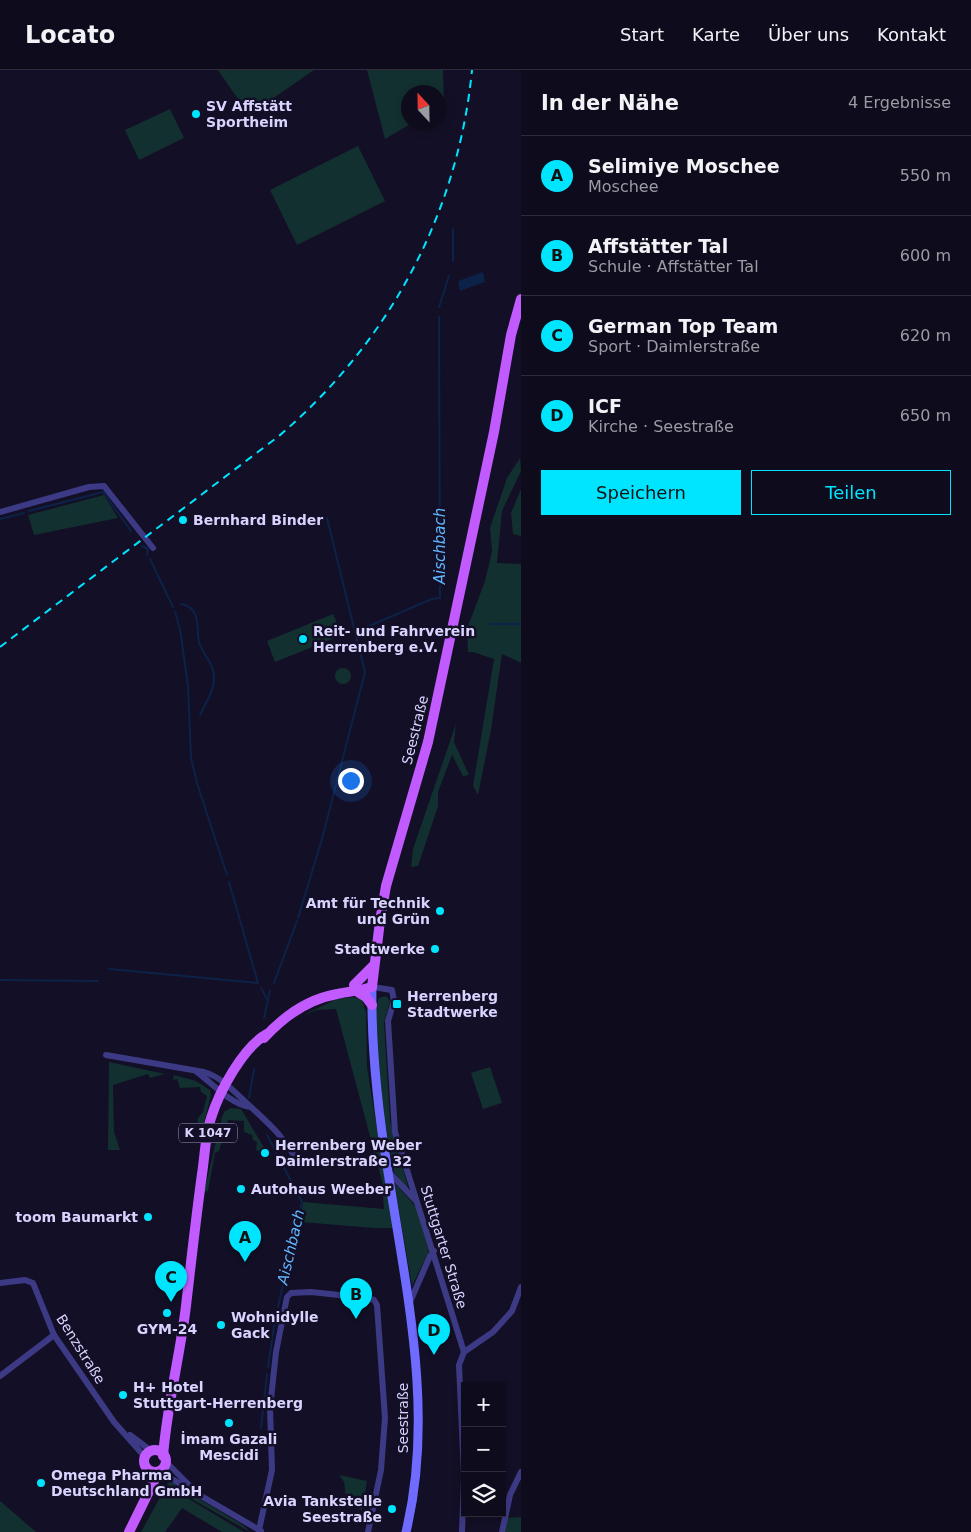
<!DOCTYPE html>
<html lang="de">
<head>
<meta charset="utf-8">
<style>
  body { margin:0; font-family:"DejaVu Sans",sans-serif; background:#171425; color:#f1f3f6 }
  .controls { position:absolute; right:15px; bottom:15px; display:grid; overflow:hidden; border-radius:0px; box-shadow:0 2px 8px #0003 }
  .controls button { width:45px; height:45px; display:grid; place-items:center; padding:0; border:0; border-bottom:1px solid #2e2b3b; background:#0e0b1c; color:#f1f3f6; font:25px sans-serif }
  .compass { position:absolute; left:401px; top:15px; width:45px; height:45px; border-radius:50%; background:#0e0b1c; box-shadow:0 2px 8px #0003; rotate:338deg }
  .you { position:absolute; left:350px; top:710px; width:18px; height:18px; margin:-12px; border:4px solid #fff; border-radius:50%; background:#1a73e8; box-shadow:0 0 0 8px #1a73e833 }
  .badge { display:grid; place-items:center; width:32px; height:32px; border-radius:50%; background:#00e5ff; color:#111; font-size:16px; font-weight:700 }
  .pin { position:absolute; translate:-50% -41px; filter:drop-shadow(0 1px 2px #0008) }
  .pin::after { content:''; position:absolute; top:26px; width:18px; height:15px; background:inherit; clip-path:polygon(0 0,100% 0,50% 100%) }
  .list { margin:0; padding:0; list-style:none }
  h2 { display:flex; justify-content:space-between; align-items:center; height:65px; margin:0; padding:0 20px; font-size:21px }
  h2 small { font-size:16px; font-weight:400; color:#9b9ba3 }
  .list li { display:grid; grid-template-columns:32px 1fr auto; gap:15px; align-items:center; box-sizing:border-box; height:80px; padding:0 20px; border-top:1px solid #2e2b3b }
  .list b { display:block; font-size:19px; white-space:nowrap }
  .list p { margin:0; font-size:16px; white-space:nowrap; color:#9b9ba3 }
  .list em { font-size:16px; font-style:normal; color:#9b9ba3 }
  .actions { display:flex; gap:10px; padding:15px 20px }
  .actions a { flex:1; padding:11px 0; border:1px solid #00e5ff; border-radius:0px; text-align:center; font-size:18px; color:#00e5ff }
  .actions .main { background:#00e5ff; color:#111 }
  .icon { flex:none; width:28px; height:28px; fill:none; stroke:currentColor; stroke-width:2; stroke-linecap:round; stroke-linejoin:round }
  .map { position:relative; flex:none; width:521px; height:1462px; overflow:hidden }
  header { display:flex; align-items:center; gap:30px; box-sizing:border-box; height:70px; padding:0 25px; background:#0e0b1c; border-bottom:1px solid #2e2b3b }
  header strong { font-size:24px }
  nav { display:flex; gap:28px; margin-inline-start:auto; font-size:18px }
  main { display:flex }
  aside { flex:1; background:#0e0b1c }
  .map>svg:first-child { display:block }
  .green { fill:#12302f }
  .water { fill:#0c2248 }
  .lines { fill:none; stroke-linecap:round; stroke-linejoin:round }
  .stream { stroke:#0c2248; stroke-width:2 }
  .street { stroke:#3d3a85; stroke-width:6 }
  .secondary { stroke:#6f6bff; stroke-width:9 }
  .primary { stroke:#c25bff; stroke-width:10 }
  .rail { stroke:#00e5ff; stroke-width:2; stroke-dasharray:8 6; stroke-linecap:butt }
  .poi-dot { fill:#00e5ff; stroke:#130f26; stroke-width:2 }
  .labels { text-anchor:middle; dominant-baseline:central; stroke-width:5; stroke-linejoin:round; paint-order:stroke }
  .shield { fill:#130f26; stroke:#9e99be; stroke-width:1 }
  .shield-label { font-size:12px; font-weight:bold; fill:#d9d4ff }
  .poi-label { font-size:14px; font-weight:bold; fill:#d9d4ff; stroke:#130f26; text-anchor:start }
  .street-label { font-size:14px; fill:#d9d4ff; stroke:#130f26 }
  .water-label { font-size:15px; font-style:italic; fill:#62b6ff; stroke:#130f26 }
</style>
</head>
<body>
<header>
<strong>Locato</strong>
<nav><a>Start</a><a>Karte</a><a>Über uns</a><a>Kontakt</a></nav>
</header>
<main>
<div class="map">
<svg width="521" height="1462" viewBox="0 0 521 1462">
  <rect width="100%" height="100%" fill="#130f26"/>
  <g class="green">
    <path d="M218 0H314L249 45Z"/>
    <path d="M367 0H443L444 34 439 37 438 22H408V52L412 53 385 69Z"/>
    <path d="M170 39 184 68 139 90 125 60Z"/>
    <path d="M358 76 385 131 297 175 270 120Z"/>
    <path d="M520 388 521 401 502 441 497 493 521 494V593L502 584 491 660 478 725 473 716 494 589 473 582H468L467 559 485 511 492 481 490 458 507 408Z"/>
    <path d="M521 419V466L513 464 511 443Z"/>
    <path d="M104 425 118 448 34 465 28 445Z"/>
    <path d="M333 544 342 565 275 592 267 571Z"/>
    <circle cx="343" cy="606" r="8"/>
    <path d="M456 654 454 672 469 705 463 706 452 685 438 722V736L418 796 411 797 413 779Z"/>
    <path d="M386 926 390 931 384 953 390 1051 409 1121 394 1102 386 1057 379 1006 376 937 379 928Z"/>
    <path d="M361 927 366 942 367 997 393 1158H374L300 1152 303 1132 384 1139 382 1111 336 939 317 940 303 945 339 928Z"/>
    <path d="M109 992 165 1004 150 1008 148 1004 113 1015 114 1062 120 1080H108Z"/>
    <path d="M490 997 502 1033 483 1039 471 1003Z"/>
    <path d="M174 1005 196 1011 210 1020 211 1025 199 1072 196 1071 198 1048 203 1042 207 1026 201 1022 200 1017 180 1018 177 1009 173 1010Z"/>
    <path d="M231 1038 241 1039 268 1084 256 1080 257 1072 253 1070 252 1065 244 1062V1051L228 1050 219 1081 215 1083 208 1121 204 1122 222 1047 225 1041Z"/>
    <path d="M394 1112 416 1137 429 1181 412 1216Z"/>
    <path d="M339 1405 367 1411 362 1440 347 1435 344 1412Z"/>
    <path d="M169 1411 243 1455 250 1462 167 1415Z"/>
    <path d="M163 1422H175L184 1426 244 1462H222L182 1438 165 1462H141Z"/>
    <path d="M0 1431 36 1462H0Z"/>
    <path d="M521 1447V1462H502L506 1448Z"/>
  </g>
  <path class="water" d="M483 202 485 212 460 221 458 211Z"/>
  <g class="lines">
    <g class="stream">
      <path d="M453 159V191"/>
      <path d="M439 237 449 206"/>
      <path d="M29 441 103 422 131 461"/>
      <path d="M327 448 355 562"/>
      <path d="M0 449 24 443"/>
      <path d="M142 476 148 479 147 484"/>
      <path d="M150 489 173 537"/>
      <path d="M181 534C202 538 196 558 199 572 204 589 218 595 213 616 211 626 204 636 200 645"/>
      <path d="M175 542 180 559 188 616 191 688 197 713 227 805"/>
      <path d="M490 554H521"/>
      <path d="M298 848 322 769 365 602 355 562 432 529 440 528 439 247"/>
      <path d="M109 899 258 913 229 812"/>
      <path d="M0 910 98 911"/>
      <path d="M274 913 297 851"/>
      <path d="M261 918 267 929"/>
      <path d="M264 948 270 921"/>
      <path d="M249 1028 254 999"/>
      <path d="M267 1065 277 1084"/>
      <path d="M278 1237 302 1132 281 1092"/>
      <path d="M268 1297 276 1244"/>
      <path d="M261 1358 267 1304"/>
    </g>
    <g class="street">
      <path d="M0 442 89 417 104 416 153 478"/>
      <path d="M372 917 392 920 394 931 388 951 395 1062 464 1282 459 1295 464 1406 462 1462"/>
      <path d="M106 985 204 1002C224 1008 236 1024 251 1037 269 1054 282 1065 295 1087"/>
      <path d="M197 1002C213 1014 230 1034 250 1037"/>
      <path d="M388 1101 417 1132"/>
      <path d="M0 1213 25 1210 33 1213 54 1265 114 1352 145 1387"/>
      <path d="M410 1232 430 1186 434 1181"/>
      <path d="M464 1282 493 1262 512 1241 521 1217"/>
      <path d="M0 1306 54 1265"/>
      <path d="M130 1365 150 1380"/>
      <path d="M164 1390 189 1415"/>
      <path d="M160 1402 261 1461"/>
      <path d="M259 1460 272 1400 270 1338 276 1282 287 1227 291 1223 311 1222 367 1228 374 1230 377 1235 385 1348 381 1400 368 1462"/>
      <path d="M502 1462 510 1425 521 1402"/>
    </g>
    <path class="secondary" d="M372 917C371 979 378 1041 388 1102 406 1220 435 1343 406 1462"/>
    <g class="primary">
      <path d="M354 915 374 895"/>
      <path d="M372 917 380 851 386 816 428 672 494 362 511 265 521 229"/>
      <path d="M358 922 366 927 372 935"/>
      <path d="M264 968C284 946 309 929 337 924 350 921 360 921 372 917"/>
      <circle cx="155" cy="1391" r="11"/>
      <path d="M163 1386C167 1335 180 1286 186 1236 191 1192 196 1148 202 1104 205 1085 205 1066 211 1048 219 1022 243 977 267 964"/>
      <path d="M129 1462 158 1403"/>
    </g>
    <path class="rail" d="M0 577 279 366C389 272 458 144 472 0"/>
  </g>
  <g class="poi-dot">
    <circle cx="196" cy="44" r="5"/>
    <circle cx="183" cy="450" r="5"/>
    <circle cx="303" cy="569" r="5"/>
    <circle cx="440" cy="841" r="5"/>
    <circle cx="435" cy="879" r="5"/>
    <rect x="392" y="929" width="10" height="10" rx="2.5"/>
    <circle cx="265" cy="1083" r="5"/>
    <circle cx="241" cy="1119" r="5"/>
    <circle cx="148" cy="1147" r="5"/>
    <circle cx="167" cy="1243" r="5"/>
    <circle cx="221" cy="1255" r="5"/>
    <circle cx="123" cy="1325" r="5"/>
    <circle cx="229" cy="1353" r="5"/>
    <circle cx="41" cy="1413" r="5"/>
    <circle cx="392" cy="1439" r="5"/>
  </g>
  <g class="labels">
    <rect class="shield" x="179" y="1053.5" width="58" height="19" rx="4"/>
    <g class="shield-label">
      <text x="208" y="1063">K 1047</text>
    </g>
    <g class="poi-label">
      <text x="206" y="36">SV Affstätt<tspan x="206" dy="16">Sportheim</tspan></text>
      <text x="193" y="450">Bernhard Binder</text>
      <text x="313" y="561">Reit- und Fahrverein<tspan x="313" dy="16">Herrenberg e.V.</tspan></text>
      <text x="430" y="833" text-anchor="end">Amt für Technik<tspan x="430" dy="16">und Grün</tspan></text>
      <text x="425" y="879" text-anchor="end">Stadtwerke</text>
      <text x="407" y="926">Herrenberg<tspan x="407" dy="16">Stadtwerke</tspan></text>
      <text x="275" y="1075">Herrenberg Weber<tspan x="275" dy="16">Daimlerstraße 32</tspan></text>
      <text x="251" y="1119">Autohaus Weeber</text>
      <text x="138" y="1147" text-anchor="end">toom Baumarkt</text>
      <text x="231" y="1247">Wohnidylle<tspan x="231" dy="16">Gack</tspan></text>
      <text x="167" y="1259" text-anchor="middle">GYM-24</text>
      <text x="133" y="1317">H+ Hotel<tspan x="133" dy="16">Stuttgart-Herrenberg</tspan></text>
      <text x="229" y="1369" text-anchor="middle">İmam Gazali<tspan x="229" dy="16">Mescidi</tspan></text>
      <text x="51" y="1405">Omega Pharma<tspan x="51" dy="16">Deutschland GmbH</tspan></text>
      <text x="382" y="1431" text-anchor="end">Avia Tankstelle<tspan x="382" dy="16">Seestraße</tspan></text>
    </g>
    <g class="street-label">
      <text transform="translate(415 660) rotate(-76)">Seestraße</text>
      <text transform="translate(444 1177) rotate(73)">Stuttgarter Straße</text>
      <text transform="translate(81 1279) rotate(58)">Benzstraße</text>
      <text transform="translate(403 1348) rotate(-90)">Seestraße</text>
    </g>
    <g class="water-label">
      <text transform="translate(440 476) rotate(-90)">Aischbach</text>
      <text transform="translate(291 1177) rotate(-77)">Aischbach</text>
    </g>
  </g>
</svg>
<div class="controls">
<button>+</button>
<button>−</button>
<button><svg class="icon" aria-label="layers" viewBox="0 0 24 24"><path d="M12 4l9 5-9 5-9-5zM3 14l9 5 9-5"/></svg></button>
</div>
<svg class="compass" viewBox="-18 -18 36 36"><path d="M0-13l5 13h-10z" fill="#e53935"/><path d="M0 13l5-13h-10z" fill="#9b9ba3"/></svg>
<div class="you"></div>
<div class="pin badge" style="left:245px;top:1192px">A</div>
<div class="pin badge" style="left:356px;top:1249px">B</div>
<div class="pin badge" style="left:171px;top:1232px">C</div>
<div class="pin badge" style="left:434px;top:1285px">D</div>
</div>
<aside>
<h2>In der Nähe<small>4 Ergebnisse</small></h2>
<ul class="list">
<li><span class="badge">A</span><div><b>Selimiye Moschee</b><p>Moschee</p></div><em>550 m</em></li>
<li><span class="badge">B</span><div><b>Affstätter Tal</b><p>Schule · Affstätter Tal</p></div><em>600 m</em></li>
<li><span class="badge">C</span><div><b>German Top Team</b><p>Sport · Daimlerstraße</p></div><em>620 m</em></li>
<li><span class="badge">D</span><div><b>ICF</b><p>Kirche · Seestraße</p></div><em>650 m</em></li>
</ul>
<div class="actions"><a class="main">Speichern</a><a>Teilen</a></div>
</aside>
</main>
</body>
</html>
